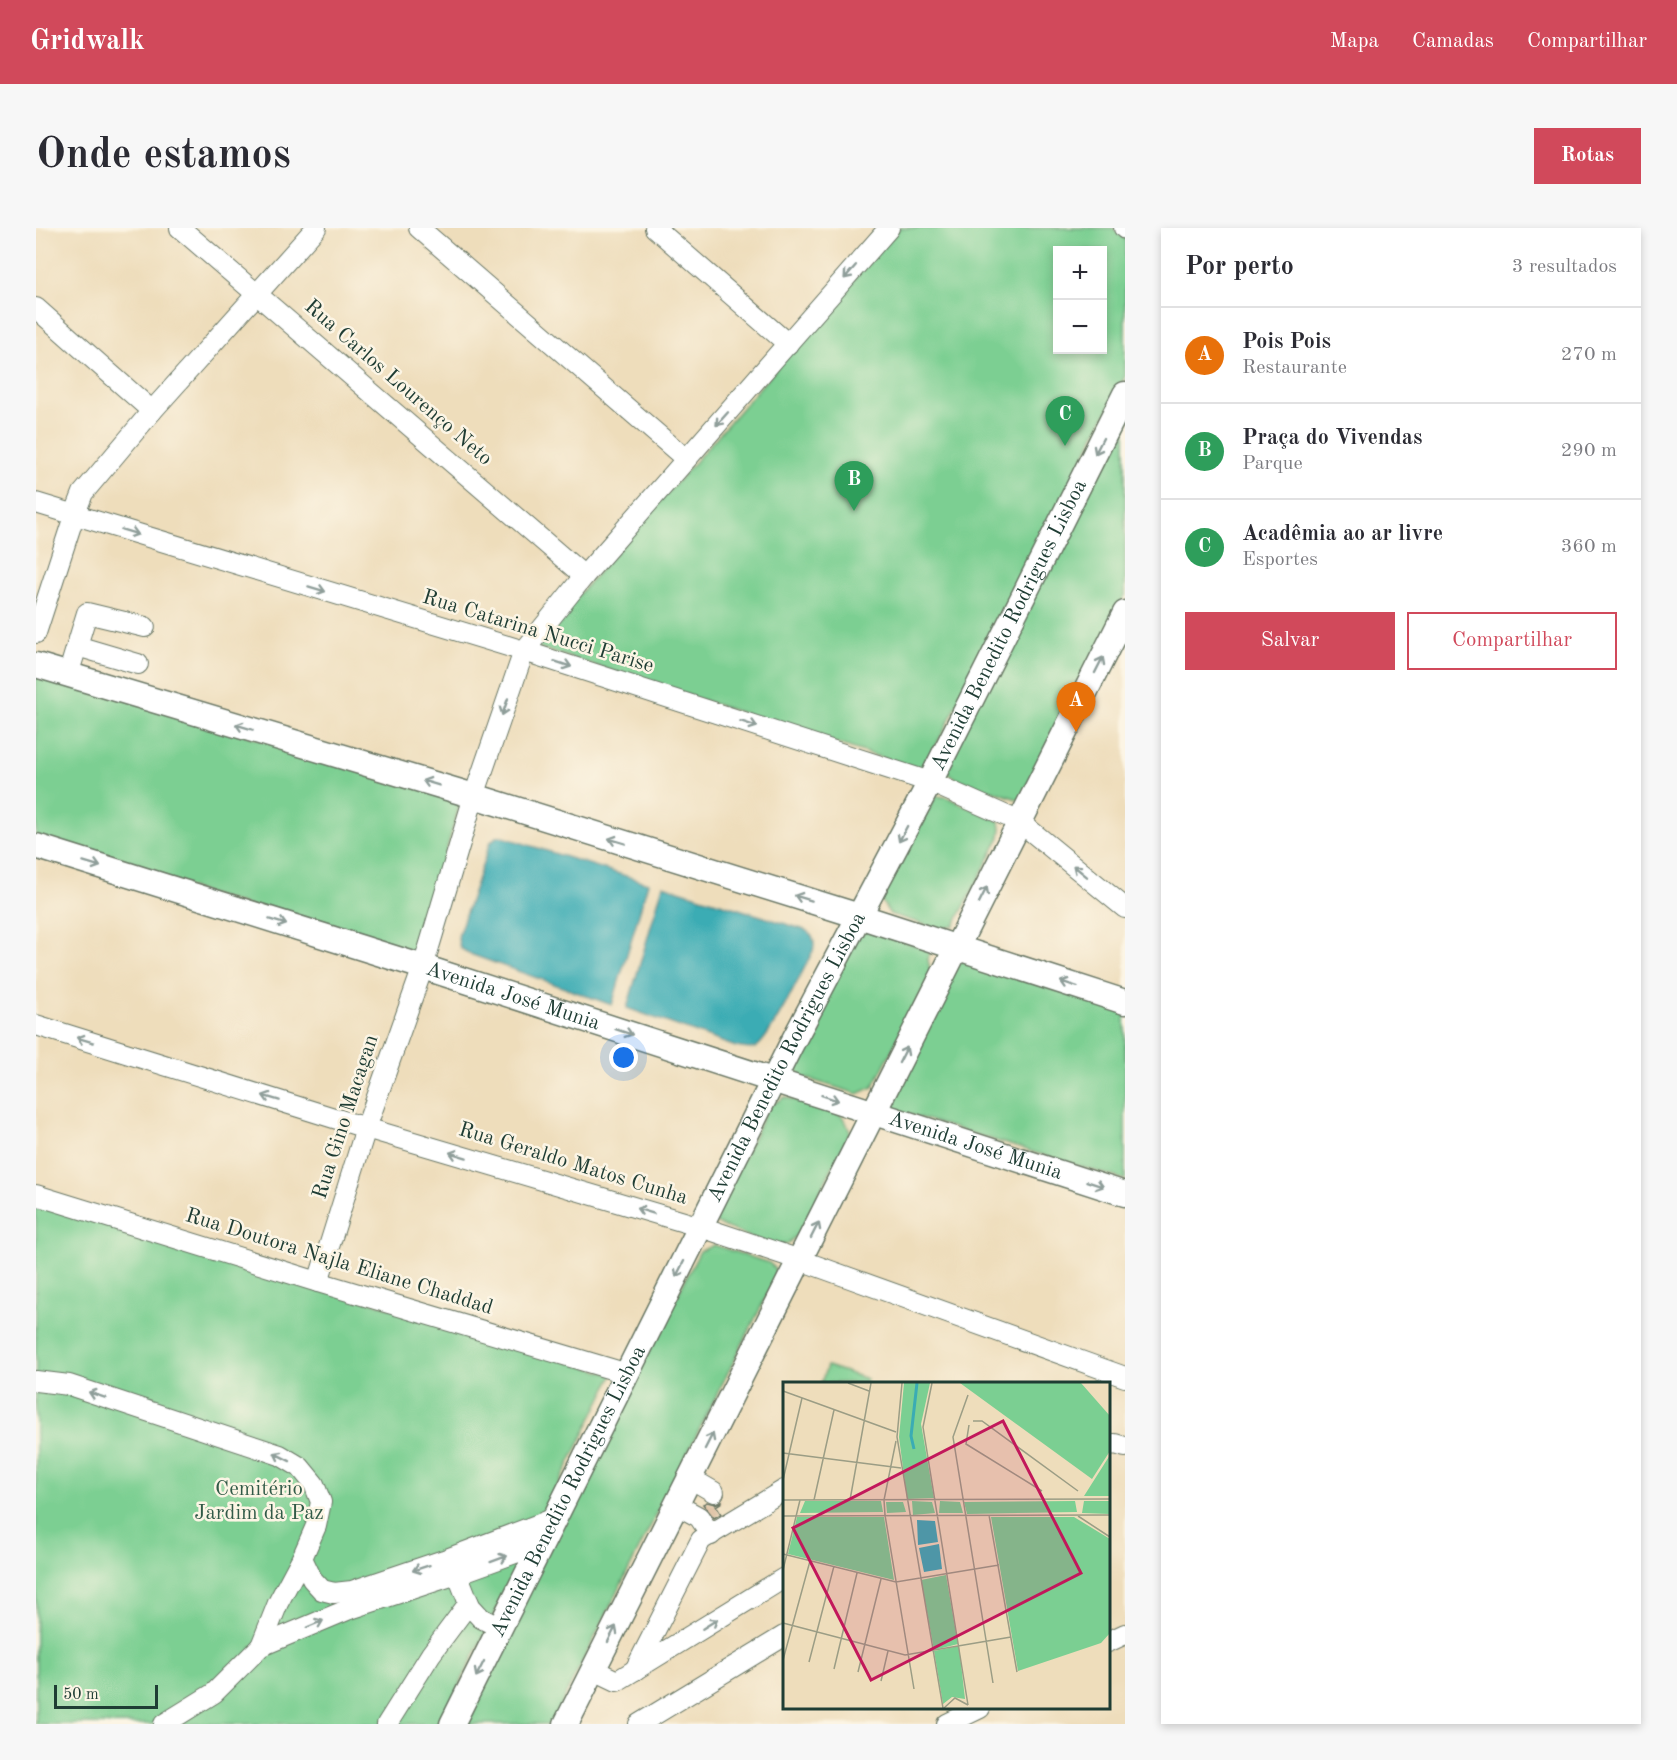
<!DOCTYPE html>
<html lang="pt">
<head>
<meta charset="utf-8">
<style>
  body { margin:0; font-family:"Old Standard TT",serif; background:#f7f7f7; color:#2b2b33 }
  .controls { position:absolute; right:18px; top:18px; display:grid; overflow:hidden; border-radius:0px; box-shadow:0 3px 9px #0003 }
  .controls button { width:54px; height:54px; display:grid; place-items:center; padding:0; border:0; border-bottom:2px solid #e1e1e2; background:#fff; color:#2b2b33; font:30px sans-serif }
  .scale { position:absolute; left:18px; bottom:15px; width:104px; box-sizing:border-box; padding-left:6px; border:3px solid #1f3d34; border-top:0; font-size:16px; line-height:21px; white-space:nowrap; color:#1f3d34; -webkit-text-stroke:4px #fcf5e5; paint-order:stroke }
  .you { position:absolute; left:588px; top:830px; width:21px; height:21px; margin:-15px; border:4px solid #fff; border-radius:50%; background:#1a73e8; box-shadow:0 0 0 9px #1a73e833 }
  .badge { display:grid; place-items:center; width:39px; height:39px; border-radius:50%; background:#d1495b; color:#fff; font-size:20px; font-weight:700 }
  .pin { position:absolute; translate:-50% -50px; filter:drop-shadow(0 2px 3px #0008) }
  .pin::after { content:''; position:absolute; top:32px; width:21px; height:18px; background:inherit; clip-path:polygon(0 0,100% 0,50% 100%) }
  .list { margin:0; padding:0; list-style:none }
  h2 { display:flex; justify-content:space-between; align-items:center; height:78px; margin:0; padding:0 24px; font-size:26px }
  h2 small { font-size:20px; font-weight:400; color:#7c7c81 }
  .list li { display:grid; grid-template-columns:39px 1fr auto; gap:18px; align-items:center; box-sizing:border-box; height:96px; padding:0 24px; border-top:2px solid #e1e1e2 }
  .list b { display:block; font-size:22px; white-space:nowrap }
  .list p { margin:0; font-size:20px; white-space:nowrap; color:#7c7c81 }
  .list em { font-size:20px; font-style:normal; color:#7c7c81 }
  .actions { display:flex; gap:12px; padding:18px 24px }
  .actions a { flex:1; padding:14px 0; border:2px solid #d1495b; border-radius:0px; text-align:center; font-size:21px; color:#d1495b }
  .actions .main { background:#d1495b; color:#fff }
  .map { position:relative; flex:none; width:1089px; height:1496px; overflow:hidden; border-radius:0px }
  header { display:flex; align-items:center; gap:36px; box-sizing:border-box; height:84px; padding:0 30px; background:#d1495b; color:#fff }
  header strong { font-size:28px }
  nav { display:flex; gap:33px; margin-inline-start:auto; font-size:21px }
  .intro { display:flex; align-items:center; justify-content:space-between; box-sizing:border-box; height:144px; padding:0 36px }
  h1 { margin:0; font-size:42px }
  .button { padding:15px 27px; border-radius:0px; background:#d1495b; color:#fff; font-size:21px; font-weight:700 }
  main { display:flex; gap:36px; padding:0 36px }
  aside { flex:1; background:#fff; border-radius:0px; box-shadow:0 3px 9px #0003 }
  .map>svg:first-child { display:block }
  .green { fill:#7bcf92; stroke:#4d8663; stroke-width:1.5; fill-rule:evenodd }
  .water { fill:#3aacb4; stroke:#2c7474; stroke-width:1.5 }
  .building { fill:#d6b292 }
  .lines { fill:none; stroke-linecap:round; stroke-linejoin:round }
  .minor-casing { stroke:#677563; stroke-width:22 }
  .major-casing { stroke:#677563; stroke-width:27 }
  .minor { stroke:#fff; stroke-width:20 }
  .major { stroke:#fff; stroke-width:24 }
  .oneway { stroke:#8f9e9a }
  .labels { text-anchor:middle; dominant-baseline:central; stroke-width:5; stroke-linejoin:round; paint-order:stroke }
  .street-label { font-size:21px; fill:#1f3d34; stroke:#fcf5e5 }
  .park-label { font-size:21px; fill:#315a47; stroke:#fcf5e5 }
  .inset-river { fill:none; stroke:#3aacb4; stroke-width:3 }
  .inset-road { fill:none; stroke:#9b9d85; stroke-width:1.5 }
  .view { fill:#c2185b; fill-opacity:0.15; stroke:#c2185b; stroke-width:3 }
  .inset-edge { fill:none; stroke:#1f3d34; stroke-width:3 }
</style>
</head>
<body>
<header>
<strong>Gridwalk</strong>
<nav><a>Mapa</a><a>Camadas</a><a>Compartilhar</a></nav>
</header>
<div class="intro"><h1>Onde estamos</h1><a class="button">Rotas</a></div>
<main>
<div class="map">
<svg width="1089" height="1496" viewBox="0 0 1089 1496">
  <rect width="100%" height="100%" fill="#fcf5e5"/>
  <filter id="ink" filterUnits="userSpaceOnUse"><feTurbulence type="fractalNoise" baseFrequency=".0167" numOctaves="2"/><feDisplacementMap in="SourceGraphic" scale="12" xChannelSelector="R" yChannelSelector="G"/><feConvolveMatrix kernelMatrix="1 2 1 2 8 2 1 2 1" color-interpolation-filters="sRGB"/></filter>
  <filter id="wash" filterUnits="userSpaceOnUse"><feTurbulence type="fractalNoise" baseFrequency=".008" numOctaves="4" result="noise"/><feDisplacementMap in="SourceGraphic" scale="24" xChannelSelector="R" yChannelSelector="G"/><feGaussianBlur stdDeviation="1.35" result="paint"/><feColorMatrix in="noise" values="0 0 0 0 0 0 0 0 0 0 0 0 0 0 0 0 0 1.4 0 .05"/><feComposite in="paint" operator="in"/></filter>
  <g filter="url(#wash)">
    <rect width="100%" height="100%" fill="#edb"/>
    <g class="green">
      <path d="M863 0H1077L1089 11V148L887 543 498 418ZM1022 22H1066V122H1022Z"/>
      <path d="M1089 181V367L984 572 919 550 912 546 910 530Z"/>
      <path d="M0 444 425 572 379 730 0 612Z"/>
      <path d="M900 568 910 569 963 593 965 599 964 609 918 698 903 701 854 686 844 671Z"/>
      <path d="M830 703 894 722 892 732 895 746 837 859 822 866 766 849 761 843 760 827 819 713Z"/>
      <path d="M924 730 1089 785V952L849 879Z"/>
      <path d="M749 869 805 887 810 894 814 904 764 1004 751 1016 739 1019 681 996 678 990 732 879Z"/>
      <path d="M0 973 577 1147 404 1496H0Z"/>
      <path d="M678 1017 733 1035 739 1040V1051L515 1496H423L664 1023Z"/>
      <path d="M791 1138 831 1151 829 1155H785Z"/>
    </g>
    <g class="water">
      <path d="M464 608 612 655 576 777 434 726 424 720 422 711 423 705 454 615 460 609Z"/>
      <path d="M627 657 769 702C778 706 779 715 777 723 768 740 733 814 719 820 713 822 707 820 700 819L591 780Z"/>
    </g>
    <g id="blocks">
      <path class="building" d="M686 1273V1274L680 1278 685 1286 678 1290 667 1276 671 1274 679 1276Z"/>
    </g>
  </g>
  <g filter="url(#ink)">
    <use href="#blocks" fill-opacity="0" stroke="#677563" stroke-width="1.5"/>
    <g class="lines">
      <g class="minor-casing">
        <g id="minor">
          <path d="M144 0 548 348"/>
          <path d="M383 0 650 231"/>
          <path d="M619 0 752 116"/>
          <path d="M1088 0 1089 1"/>
          <path d="M0 80 116 183"/>
          <path d="M0 275 488 423 894 554 984 594 1089 680"/>
          <path d="M0 405 38 288 47 265 116 183 280 0"/>
          <path d="M41 418 102 436"/>
          <path d="M32 447 51 385 109 399"/>
          <path d="M0 797 330 900 665 999 764 1032 1089 1149"/>
          <path d="M0 967 282 1054 592 1146"/>
          <path d="M282 1054 330 900 387 739 438 568 488 423 548 348 853 0"/>
          <path d="M0 1153 33 1157 244 1227 264 1239 278 1256 285 1274 280 1298 266 1330 242 1375 225 1418"/>
          <path d="M1072 1217 1079 1216 1089 1219"/>
          <path d="M654 1250 678 1264"/>
          <path d="M641 1277 663 1289 675 1307"/>
          <path d="M266 1330 276 1351 286 1362 298 1365 316 1363 408 1332 519 1290"/>
          <path d="M417 1335 434 1378 445 1390 464 1400"/>
          <path d="M1072 1414 1089 1406"/>
          <path d="M558 1442 581 1453 748 1350"/>
          <path d="M599 1442 665 1312 748 1262"/>
          <path d="M128 1496 178 1465 225 1418 311 1382 421 1346 507 1315"/>
          <path d="M351 1496 395 1426 433 1375"/>
          <path d="M603 1496 748 1408"/>
          <path d="M911 1496 944 1480"/>
        </g>
      </g>
      <g class="major-casing">
        <g id="major">
          <path d="M0 437 438 568 823 688 1089 774"/>
          <path id="s1" d="M0 618 387 739 1089 966"/>
          <path id="s2" d="M416 1496 754 819 894 554 1089 166"/>
          <path d="M530 1496 1089 385"/>
        </g>
      </g>
      <use href="#minor" class="minor"/>
      <use href="#major" class="major"/>
    </g>
    <defs><path id="oneway-shaft" d="M-6 0H5M1.5-3L5.5 0L1.5 3" fill="none" stroke-width="1.6" stroke-linecap="round" stroke-linejoin="round" transform="scale(1.5)"/></defs>
    <g class="oneway">
      <use href="#oneway-shaft" transform="translate(814 44) rotate(131)"/>
      <use href="#oneway-shaft" transform="translate(686 191) rotate(132)"/>
      <use href="#oneway-shaft" transform="translate(1063 218) rotate(117)"/>
      <use href="#oneway-shaft" transform="translate(94 304) rotate(17)"/>
      <use href="#oneway-shaft" transform="translate(281 361) rotate(17)"/>
      <use href="#oneway-shaft" transform="translate(527 436) rotate(18)"/>
      <use href="#oneway-shaft" transform="translate(1063 437) rotate(-63)"/>
      <use href="#oneway-shaft" transform="translate(469 479) rotate(109)"/>
      <use href="#oneway-shaft" transform="translate(713 496) rotate(18)"/>
      <use href="#oneway-shaft" transform="translate(208 499) rotate(-163)"/>
      <use href="#oneway-shaft" transform="translate(395 555) rotate(-163)"/>
      <use href="#oneway-shaft" transform="translate(867 606) rotate(118)"/>
      <use href="#oneway-shaft" transform="translate(581 613) rotate(-163)"/>
      <use href="#oneway-shaft" transform="translate(56 636) rotate(17)"/>
      <use href="#oneway-shaft" transform="translate(1044 643) rotate(-141)"/>
      <use href="#oneway-shaft" transform="translate(947 667) rotate(-63)"/>
      <use href="#oneway-shaft" transform="translate(767 670) rotate(-163)"/>
      <use href="#oneway-shaft" transform="translate(242 694) rotate(17)"/>
      <use href="#oneway-shaft" transform="translate(1033 756) rotate(-162)"/>
      <use href="#oneway-shaft" transform="translate(588 804) rotate(18)"/>
      <use href="#oneway-shaft" transform="translate(49 812) rotate(-163)"/>
      <use href="#oneway-shaft" transform="translate(867 827) rotate(-63)"/>
      <use href="#oneway-shaft" transform="translate(235 870) rotate(-163)"/>
      <use href="#oneway-shaft" transform="translate(794 870) rotate(18)"/>
      <use href="#oneway-shaft" transform="translate(422 927) rotate(-163)"/>
      <use href="#oneway-shaft" transform="translate(1059 956) rotate(18)"/>
      <use href="#oneway-shaft" transform="translate(609 983) rotate(-163)"/>
      <use href="#oneway-shaft" transform="translate(779 1002) rotate(-63)"/>
      <use href="#oneway-shaft" transform="translate(644 1041) rotate(117)"/>
      <use href="#oneway-shaft" transform="translate(61 1167) rotate(-161)"/>
      <use href="#oneway-shaft" transform="translate(673 1213) rotate(-63)"/>
      <use href="#oneway-shaft" transform="translate(246 1229) rotate(-153)"/>
      <use href="#oneway-shaft" transform="translate(463 1331) rotate(-20)"/>
      <use href="#oneway-shaft" transform="translate(385 1340) rotate(162)"/>
      <use href="#oneway-shaft" transform="translate(279 1396) rotate(-23)"/>
      <use href="#oneway-shaft" transform="translate(674 1396) rotate(-32)"/>
      <use href="#oneway-shaft" transform="translate(576 1406) rotate(-63)"/>
      <use href="#oneway-shaft" transform="translate(444 1441) rotate(117)"/>
    </g>
  </g>
  <g class="labels">
    <g class="street-label">
      <text transform="translate(362 155) rotate(41)">Rua Carlos Lourenço Neto</text>
      <text stroke="none"><textPath href="#s2" startOffset="1232">Avenida Benedito Rodrigues Lisboa</textPath></text>
      <text transform="translate(502 404) rotate(17)">Rua Catarina Nucci Parise</text>
      <text stroke="none"><textPath href="#s1" startOffset="500">Avenida José Munia</textPath></text>
      <text stroke="none"><textPath href="#s2" startOffset="746">Avenida Benedito Rodrigues Lisboa</textPath></text>
      <text transform="translate(310 889) rotate(-72)">Rua Gino Macagan</text>
      <text stroke="none"><textPath href="#s1" startOffset="986">Avenida José Munia</textPath></text>
      <text transform="translate(537 936) rotate(17)">Rua Geraldo Matos Cunha</text>
      <text transform="translate(303 1034) rotate(17)">Rua Doutora Najla Eliane Chaddad</text>
      <text stroke="none"><textPath href="#s2" startOffset="260">Avenida Benedito Rodrigues Lisboa</textPath></text>
    </g>
    <g class="park-label">
      <text x="223" y="1261">Cemitério<tspan x="223" dy="24">Jardim da Paz</tspan></text>
    </g>
  </g>
  <g transform="translate(747 1154)">
    <rect width="327" height="327" fill="#edb"/>
    <path d="M121 1H147L138 42 151 116 124 117 116 55ZM177 1H298L327 34V69L309 97ZM327 73V114H301ZM22 119H98L100 130 17 131ZM129 119 149 120 152 131 130 133ZM157 119 177 120 180 131H156ZM292 119 294 130 184 132 181 120ZM301 119H327V132L299 131ZM103 120H120L123 130 104 131ZM14 135H101L111 198 5 172ZM208 135H291L327 157V251L318 261 235 289ZM163 193 175 262 151 268 138 198ZM176 264 182 317 169 315 160 322 151 269Z" fill="#7bcf92"/>
    <path d="M134 138 152 139 155 160 135 163ZM156 162 159 187 141 190 136 166Z" fill="#3aacb4"/>
    <path class="inset-river" d="M131 67 128 54 134 1"/>
    <path class="inset-road" d="M65 1 86 9M119 1 114 55 160 326M149 1 140 45 185 323M0 9 113 50M185 13 170 55 210 301M190 39H199L295 109M186 43 183 62 259 109M113 59 101 118 102 133 131 307M0 71 118 86M0 98 19 16M0 118 327 117M31 118 51 28M67 118 88 1M206 133 234 290M0 134 327 133M295 134 327 155M0 172 113 200 216 183M0 188 17 118M0 241 122 273 228 255M0 278 27 179M26 280 51 184M51 287 74 191M75 290 98 197M98 299 105 269M161 326 172 316 185 323"/>
    <path class="view" d="M220 39 298 191 88 298 10 146Z"/>
    <rect width="327" height="327" class="inset-edge"/>
  </g>
</svg>
<div class="controls">
<button>+</button>
<button>−</button>
</div>
<div class="scale">50 m</div>
<div class="you"></div>
<div class="pin badge" style="left:1040px;top:504px;background:#e8710a">A</div>
<div class="pin badge" style="left:818px;top:283px;background:#2e9e5b">B</div>
<div class="pin badge" style="left:1029px;top:218px;background:#2e9e5b">C</div>
</div>
<aside>
<h2>Por perto<small>3 resultados</small></h2>
<ul class="list">
<li><span class="badge" style="background:#e8710a">A</span><div><b>Pois Pois</b><p>Restaurante</p></div><em>270 m</em></li>
<li><span class="badge" style="background:#2e9e5b">B</span><div><b>Praça do Vivendas</b><p>Parque</p></div><em>290 m</em></li>
<li><span class="badge" style="background:#2e9e5b">C</span><div><b>Acadêmia ao ar livre</b><p>Esportes</p></div><em>360 m</em></li>
</ul>
<div class="actions"><a class="main">Salvar</a><a>Compartilhar</a></div>
</aside>
</main>
</body>
</html>
